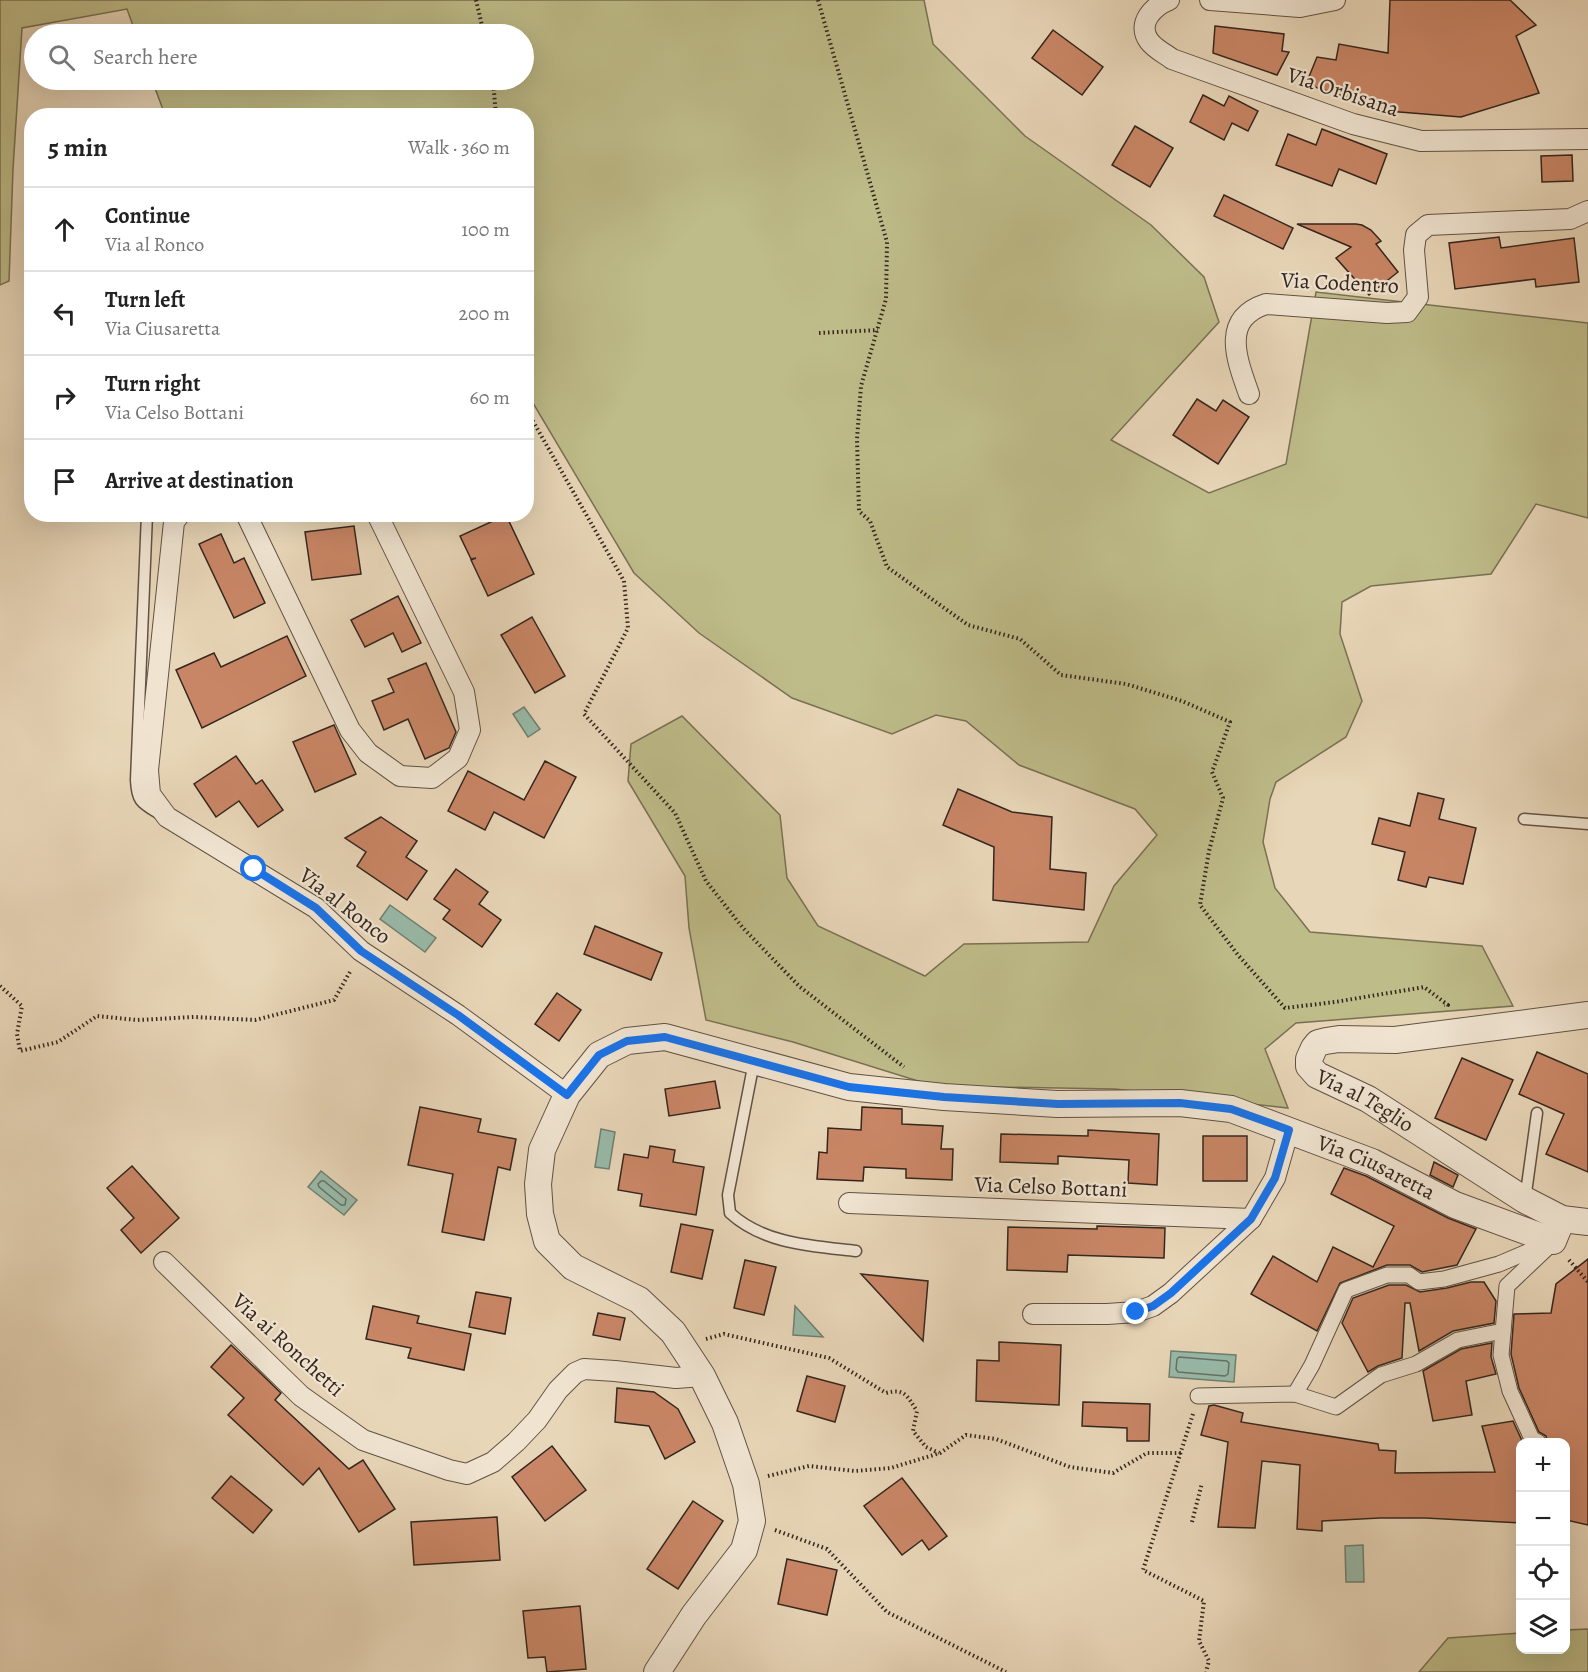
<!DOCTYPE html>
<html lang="en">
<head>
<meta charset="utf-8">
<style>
  body { margin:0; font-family:Alegreya,serif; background:#f2f2f2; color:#222 }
  .controls { position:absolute; right:18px; bottom:18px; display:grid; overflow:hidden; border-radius:12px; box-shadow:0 6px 24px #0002 }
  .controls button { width:54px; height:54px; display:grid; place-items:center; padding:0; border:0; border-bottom:2px solid #e0e0e0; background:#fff; color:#222; font:30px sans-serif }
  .stop { position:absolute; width:18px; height:18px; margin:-14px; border:4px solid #1a73e8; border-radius:50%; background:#fff }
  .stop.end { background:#1a73e8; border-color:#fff; box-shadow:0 2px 6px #0008 }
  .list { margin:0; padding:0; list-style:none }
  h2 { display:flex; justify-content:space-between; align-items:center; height:78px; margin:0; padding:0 24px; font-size:26px }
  h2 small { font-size:20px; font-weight:400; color:#767676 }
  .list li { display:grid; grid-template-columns:39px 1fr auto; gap:18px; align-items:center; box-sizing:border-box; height:84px; padding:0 24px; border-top:2px solid #e0e0e0 }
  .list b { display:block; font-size:22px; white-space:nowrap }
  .list p { margin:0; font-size:20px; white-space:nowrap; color:#767676 }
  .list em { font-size:20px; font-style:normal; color:#767676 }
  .icon { flex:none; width:33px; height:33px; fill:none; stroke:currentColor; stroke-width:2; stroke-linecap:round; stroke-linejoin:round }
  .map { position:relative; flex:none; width:1588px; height:1672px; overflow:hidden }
  .search { position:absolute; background:#fff; box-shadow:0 6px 24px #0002; left:24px; top:24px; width:510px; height:66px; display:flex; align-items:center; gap:15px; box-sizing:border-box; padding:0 21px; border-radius:33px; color:#767676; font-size:22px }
  .panel { position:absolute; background:#fff; box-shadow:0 6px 24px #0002; left:24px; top:108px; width:510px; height:414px; border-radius:24px }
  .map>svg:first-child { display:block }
  .green { fill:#bebc89; stroke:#797154; stroke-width:1.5 }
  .water { fill:#98baa9; stroke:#707f71; stroke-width:1.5 }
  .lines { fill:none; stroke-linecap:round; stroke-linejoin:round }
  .shore { stroke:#667064; stroke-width:1.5 }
  .building { fill:#c98666; stroke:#34261e; stroke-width:1.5 }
  .service-casing { stroke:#615244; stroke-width:13 }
  .pedestrian-casing { stroke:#615244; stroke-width:17 }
  .minor-casing { stroke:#615244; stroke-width:22 }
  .tertiary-casing { stroke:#615244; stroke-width:28 }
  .path { stroke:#34261e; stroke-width:4; stroke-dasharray:1.5 3; stroke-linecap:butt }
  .service { stroke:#f0e4d1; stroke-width:10 }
  .pedestrian { stroke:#f0e4d1; stroke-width:15 }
  .minor { stroke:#f0e4d1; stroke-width:20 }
  .tertiary { stroke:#f0e4d1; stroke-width:26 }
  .route { stroke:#1a73e8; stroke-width:8 }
  .labels { text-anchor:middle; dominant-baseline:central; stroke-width:4.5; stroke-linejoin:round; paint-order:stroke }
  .street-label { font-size:22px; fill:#34261e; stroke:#f0e4d1 }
</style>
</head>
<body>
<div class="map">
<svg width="1588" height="1672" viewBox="0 0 1588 1672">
  <rect width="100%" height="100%" fill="#e8d6b8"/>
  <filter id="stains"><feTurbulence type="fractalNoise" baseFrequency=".00333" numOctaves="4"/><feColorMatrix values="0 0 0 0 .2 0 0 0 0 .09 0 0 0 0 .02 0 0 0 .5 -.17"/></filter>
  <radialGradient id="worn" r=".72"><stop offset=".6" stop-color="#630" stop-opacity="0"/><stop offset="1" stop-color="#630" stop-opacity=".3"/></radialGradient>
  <g class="green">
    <path d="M0 0H924L933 44 1025 136 1151 225 1204 277 1219 322 1111 440 1209 493 1286 464 1316 292 1588 323V518L1536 504 1491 574 1371 586 1342 602 1340 634 1362 701 1346 737 1276 782 1270 799 1263 842 1275 888 1310 932 1482 946 1513 1006 1296 1023 1265 1049 1288 1108 1115 1089 934 1086 793 1042 706 1020 689 928 685 876 628 781 631 744 682 716 780 815 787 878 818 926 925 976 964 944 1088 942 1114 886 1157 835 1135 809 1019 765 966 721 936 715 892 734 792 698 699 633 634 573 527 393 526 116 165 115 152 80H524V34H136L127 9 22 28 13 169 9 281 0 285Z"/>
    <path d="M1588 1629V1672H1419L1448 1638 1520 1633V1650H1566V1630Z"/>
  </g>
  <g class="water">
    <path d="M524 707 540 729 528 737 513 714Z"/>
    <path d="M390 905 436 938 425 952 380 919Z"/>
    <path d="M601 1129 615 1132 609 1169 595 1167Z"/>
    <path d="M321 1171 357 1200 344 1215 308 1187Z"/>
    <path d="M795 1306 823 1337 793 1335Z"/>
    <path d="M1171 1351 1236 1355 1234 1382 1169 1377Z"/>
    <path d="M1363 1545 1364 1582H1346L1345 1546Z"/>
  </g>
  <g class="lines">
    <g class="shore">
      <path d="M321 1181H324L346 1199 345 1205H341L319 1187 318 1184Z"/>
      <path d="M1179 1357 1227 1361 1229 1363 1228 1374 1225 1376 1178 1372 1176 1369 1177 1359Z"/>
    </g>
  </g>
  <g class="building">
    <path d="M1390 0H1510L1536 25 1516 36 1539 93 1461 117 1387 111 1306 84 1317 57 1336 60 1339 44 1388 53Z"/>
    <path d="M1215 26 1284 34 1282 51 1289 52 1277 75 1213 53Z"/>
    <path d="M1053 30 1103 67 1082 95 1032 58Z"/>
    <path d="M1203 95 1224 106 1229 96 1258 111 1248 131 1232 123 1224 140 1190 122Z"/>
    <path d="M1135 126 1173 148 1150 187 1112 165Z"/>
    <path d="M1322 129 1387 154 1376 184 1339 169 1332 186 1276 165 1288 134 1316 145Z"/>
    <path d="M1572 155 1573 181 1542 182 1541 156Z"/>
    <path d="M1224 195 1293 228 1283 249 1214 216Z"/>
    <path d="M1297 224H1356L1362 225 1371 230 1381 241 1376 244 1398 272 1369 295 1336 258 1351 247Z"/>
    <path d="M1499 237 1501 248 1574 238 1579 282 1536 287 1535 279 1455 289 1449 243Z"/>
    <path d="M1197 399 1216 411 1223 400 1249 417 1218 464 1173 435Z"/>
    <path d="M506 515 534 574 488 596 471 560 476 558 471 559 460 536Z"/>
    <path d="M354 526 361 574 312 580 305 532Z"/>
    <path d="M221 534 234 563 244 558 265 603 234 618 199 544Z"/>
    <path d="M398 596 421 643 402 652 393 633 365 647 351 620Z"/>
    <path d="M532 617 565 676 535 693 501 635Z"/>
    <path d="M287 636 306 676 202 728 176 670 214 653 221 667Z"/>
    <path d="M426 663 456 732 449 748 425 759 408 719 384 730 372 701 394 692 388 679Z"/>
    <path d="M334 725 356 774 315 792 293 742Z"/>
    <path d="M236 756 256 784 262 780 283 810 258 827 239 801 216 817 194 784Z"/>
    <path d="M545 761 576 777 544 838 494 812 485 830 448 811 468 771 524 800Z"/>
    <path d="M958 789 1012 812 1052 817 1050 869 1086 873 1084 910 993 900 994 847 943 825Z"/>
    <path d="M1418 793 1444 799 1439 819 1476 828 1463 884 1429 877 1426 887 1398 880 1405 852 1372 844 1379 818 1410 826Z"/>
    <path d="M381 817 417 841 406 857 427 871 407 900 357 866 366 852 345 838Z"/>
    <path d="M456 869 488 892 479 904 501 920 482 947 443 919 450 910 434 899Z"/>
    <path d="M595 926 662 953 651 980 584 954Z"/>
    <path d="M557 993 581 1010 559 1041 535 1024Z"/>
    <path d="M1537 1052 1588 1074V1172L1546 1154 1564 1114 1519 1094Z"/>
    <path d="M1462 1058 1513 1080 1486 1140 1435 1118Z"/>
    <path d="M715 1081 720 1108 669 1116 665 1089Z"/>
    <path d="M420 1107 481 1119 478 1132 516 1139 510 1170 498 1167 484 1240 442 1232 453 1174 408 1165Z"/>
    <path d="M862 1107 902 1109V1124L943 1126 941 1149H953L952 1180 906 1178V1169L864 1167 863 1181 817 1179 819 1152 827 1153 828 1128 861 1130Z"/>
    <path d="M1088 1130 1159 1134 1157 1185 1128 1183 1129 1160 1058 1156V1164L1000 1162 1001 1134 1088 1136Z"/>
    <rect x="1203" y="1136" width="44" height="45"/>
    <path d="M650 1146 675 1150 673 1162 704 1167 696 1215 640 1206 642 1194 618 1190 624 1154 648 1158Z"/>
    <path d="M1434 1162 1458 1175 1453 1187 1430 1175Z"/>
    <path d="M132 1166 179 1218 141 1253 121 1230 134 1218 107 1188Z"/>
    <path d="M1344 1168 1366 1176 1448 1218 1476 1229 1457 1265 1422 1272 1410 1265H1387L1340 1283 1317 1331 1251 1294 1273 1256 1317 1282 1333 1247 1373 1267 1394 1226 1331 1194Z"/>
    <path d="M681 1224 713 1230 702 1279 671 1272Z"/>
    <path d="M1097 1226 1165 1228 1164 1258 1068 1255 1067 1272 1007 1270 1008 1227 1097 1229Z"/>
    <path d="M1588 1259V1525L1566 1520V1443H1548L1546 1436 1539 1432 1519 1388 1511 1354 1514 1314 1551 1313 1556 1284Z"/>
    <path d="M745 1260 776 1267 764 1315 734 1308Z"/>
    <path d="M861 1274 928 1281 923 1341Z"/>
    <path d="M1471 1282H1484L1496 1301 1494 1323 1453 1331 1419 1351 1410 1303H1405L1402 1358 1378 1366 1368 1372 1342 1323 1353 1298 1389 1285H1406L1420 1292 1447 1288Z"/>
    <path d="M476 1292 511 1298 505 1334 469 1327Z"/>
    <path d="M373 1306 419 1316 417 1323 471 1334 464 1370 408 1358 411 1348 366 1339Z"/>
    <path d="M598 1313 625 1318 620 1340 593 1335Z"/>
    <path d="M999 1342 1061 1345 1059 1405 976 1401 977 1360 999 1361Z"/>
    <path d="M1492 1343 1491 1357 1496 1374 1466 1381 1472 1415 1433 1421 1423 1371 1461 1349Z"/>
    <path d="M231 1345 281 1393 275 1400 349 1469 363 1460 395 1509 359 1532 319 1468 303 1485 228 1415 244 1398 211 1367Z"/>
    <path d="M807 1376 845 1386 835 1422 797 1411Z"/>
    <path d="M617 1388 654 1392 678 1409 695 1442 665 1459 649 1426 615 1422Z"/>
    <path d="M1083 1402 1150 1404 1149 1441H1127V1428L1082 1426Z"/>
    <path d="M1214 1405 1243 1413 1241 1422 1378 1444 1379 1450 1396 1451 1395 1473 1495 1472 1482 1426 1513 1421 1523 1443H1521V1523L1425 1518H1380L1322 1521V1531L1297 1529 1300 1465 1262 1461 1255 1528 1218 1527 1228 1442 1201 1435 1209 1406Z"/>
    <path d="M552 1446 586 1490 545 1521 512 1477Z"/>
    <path d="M231 1476 272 1510 253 1533 212 1498Z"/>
    <path d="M902 1478 947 1536 929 1550 922 1540 902 1555 864 1506Z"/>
    <path d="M693 1501 723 1521 678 1589 647 1569Z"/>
    <path d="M497 1517 500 1560 414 1565 411 1522Z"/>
    <path d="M787 1559 837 1570 827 1615 778 1604Z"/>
    <path d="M580 1606 586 1669 547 1672 545 1657 528 1658 523 1611Z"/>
  </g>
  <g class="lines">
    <g class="service-casing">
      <g id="service">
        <path d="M147 514 136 780C137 801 141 803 158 813"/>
        <path d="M1524 819 1588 824"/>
        <path d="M754 1062 728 1195 730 1213C764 1244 812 1246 856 1251"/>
        <path d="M1525 1200 1537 1113"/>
      </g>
    </g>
    <g class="pedestrian-casing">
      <g id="pedestrian">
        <path d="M1295 1394 1312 1365 1346 1290 1387 1275H1409L1419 1282 1444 1279 1499 1264 1553 1241"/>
        <path d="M1198 1396 1295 1394 1336 1407 1381 1375 1416 1364 1458 1340 1503 1331"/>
        <path d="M1538 1442 1532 1439 1510 1391 1501 1355 1507 1286 1547 1248"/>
      </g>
    </g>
    <g class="minor-casing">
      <g id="minor">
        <path d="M1169 0C1154 6 1136 23 1149 41 1155 49 1164 53 1172 59L1353 124 1421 141 1588 139"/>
        <path d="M1210 0 1300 7 1335 0"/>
        <path d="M1249 394C1237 360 1220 319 1266 304L1387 313 1407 312 1418 297 1414 250 1416 235 1428 225 1570 219 1588 211"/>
        <path d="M180 514 174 522 148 770 150 794 167 817 316 908 361 951 458 1015 567 1095"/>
        <path d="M246 514 350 730 368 753 400 776 432 778 458 758 470 730 464 692 377 514"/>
        <path d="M849 1203 1251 1219"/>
        <path d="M164 1262 301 1396 363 1440 449 1470 467 1474 493 1462 516 1442 537 1420 558 1390 575 1373 584 1369 615 1371 676 1378 702 1376"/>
        <path d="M1033 1314H1107L1136 1312 1153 1306 1171 1293 1251 1219 1275 1178 1289 1129"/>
      </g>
    </g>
    <g class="tertiary-casing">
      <g id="tertiary">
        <path id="s1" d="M1588 1015 1395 1040 1339 1039 1326 1041 1318 1043 1314 1048 1309 1059V1066L1317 1075 1368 1099 1525 1200 1562 1219 1588 1222"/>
        <path id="s2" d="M657 1672 694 1615 744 1550 752 1521 746 1484 725 1423 702 1376 673 1332 639 1300 573 1267 547 1241 540 1214 538 1184 542 1150 567 1095 599 1055 627 1041 665 1037 849 1087 944 1097 1057 1104 1180 1103 1231 1109 1372 1162 1455 1205 1553 1241 1562 1219"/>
      </g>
    </g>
    <g class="path">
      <path d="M476 0 484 34"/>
      <path d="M818 0 887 242 886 299 861 386 857 439 859 511 870 521 887 567 968 625 1020 639 1061 675 1126 684 1182 701 1230 722 1212 772 1223 798 1209 851 1200 905 1238 955 1285 1008 1335 1002 1424 987 1448 1005H1444"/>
      <path d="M493 80 496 116"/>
      <path d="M819 333 878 330"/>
      <path d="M526 409 624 581 628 628 584 714 675 813 706 881 743 928 800 987 904 1067"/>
      <path d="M0 986 22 1006 17 1034 20 1051 58 1042 97 1016 137 1020 194 1017 255 1020 334 1000 351 970"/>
      <path d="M1569 1260 1588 1282"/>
      <path d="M706 1339 724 1334 829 1358 886 1393C905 1388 907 1396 917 1411L913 1431 926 1447 939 1453"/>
      <path d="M1193 1414 1143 1570 1204 1601 1199 1641 1209 1661 1206 1672"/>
      <path d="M768 1476 809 1466 855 1471 891 1468 940 1453 966 1435 996 1439 1070 1467 1113 1473 1147 1453H1182"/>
      <path d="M1192 1522 1202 1483"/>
      <path d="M775 1530 827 1549 887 1612 1006 1672"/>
    </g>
    <use href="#service" class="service"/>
    <use href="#pedestrian" class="pedestrian"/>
    <use href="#minor" class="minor"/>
    <use href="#tertiary" class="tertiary"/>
  </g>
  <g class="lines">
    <path class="route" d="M254 869 316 908 361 951 458 1015 567 1095 599 1055 627 1041 665 1037 849 1087 944 1097 1058 1104 1180 1103 1231 1109 1289 1130 1275 1178 1251 1219 1171 1293 1153 1306 1136 1312"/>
  </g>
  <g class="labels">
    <g class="street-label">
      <text transform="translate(1343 92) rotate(18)">Via Orbisana</text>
      <text transform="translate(1340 283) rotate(3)">Via Codentro</text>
      <text transform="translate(345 906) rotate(38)">Via al Ronco</text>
      <text stroke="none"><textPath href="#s1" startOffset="364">Via al Teglio</textPath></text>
      <text stroke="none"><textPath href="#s2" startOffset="1548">Via Ciusaretta</textPath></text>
      <text transform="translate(1051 1187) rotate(2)">Via Celso Bottani</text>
      <text transform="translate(288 1345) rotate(42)">Via ai Ronchetti</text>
    </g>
  </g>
  <rect width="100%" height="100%" filter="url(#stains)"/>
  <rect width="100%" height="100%" fill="url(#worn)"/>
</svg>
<div class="controls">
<button>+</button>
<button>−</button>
<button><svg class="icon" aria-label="locate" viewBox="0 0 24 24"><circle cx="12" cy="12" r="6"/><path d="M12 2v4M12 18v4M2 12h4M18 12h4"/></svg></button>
<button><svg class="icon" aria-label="layers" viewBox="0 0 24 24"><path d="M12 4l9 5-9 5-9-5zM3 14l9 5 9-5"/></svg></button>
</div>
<div class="stop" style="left:254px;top:869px"></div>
<div class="stop end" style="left:1136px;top:1312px"></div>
<div class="search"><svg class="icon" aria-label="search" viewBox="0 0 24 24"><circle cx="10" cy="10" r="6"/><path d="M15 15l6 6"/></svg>Search here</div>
<section class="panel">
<h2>5 min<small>Walk · 360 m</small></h2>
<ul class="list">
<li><svg class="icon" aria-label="ahead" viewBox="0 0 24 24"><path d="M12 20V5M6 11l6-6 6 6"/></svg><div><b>Continue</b><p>Via al Ronco</p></div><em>100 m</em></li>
<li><svg class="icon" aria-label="left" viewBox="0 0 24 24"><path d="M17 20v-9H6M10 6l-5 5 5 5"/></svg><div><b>Turn left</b><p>Via Ciusaretta</p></div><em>200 m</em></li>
<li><svg class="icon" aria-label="right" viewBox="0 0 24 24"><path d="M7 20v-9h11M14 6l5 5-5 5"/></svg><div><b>Turn right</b><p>Via Celso Bottani</p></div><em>60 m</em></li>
<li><svg class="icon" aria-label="arrive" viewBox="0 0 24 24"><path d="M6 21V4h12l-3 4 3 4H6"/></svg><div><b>Arrive at destination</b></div></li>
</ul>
</section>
</div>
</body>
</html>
